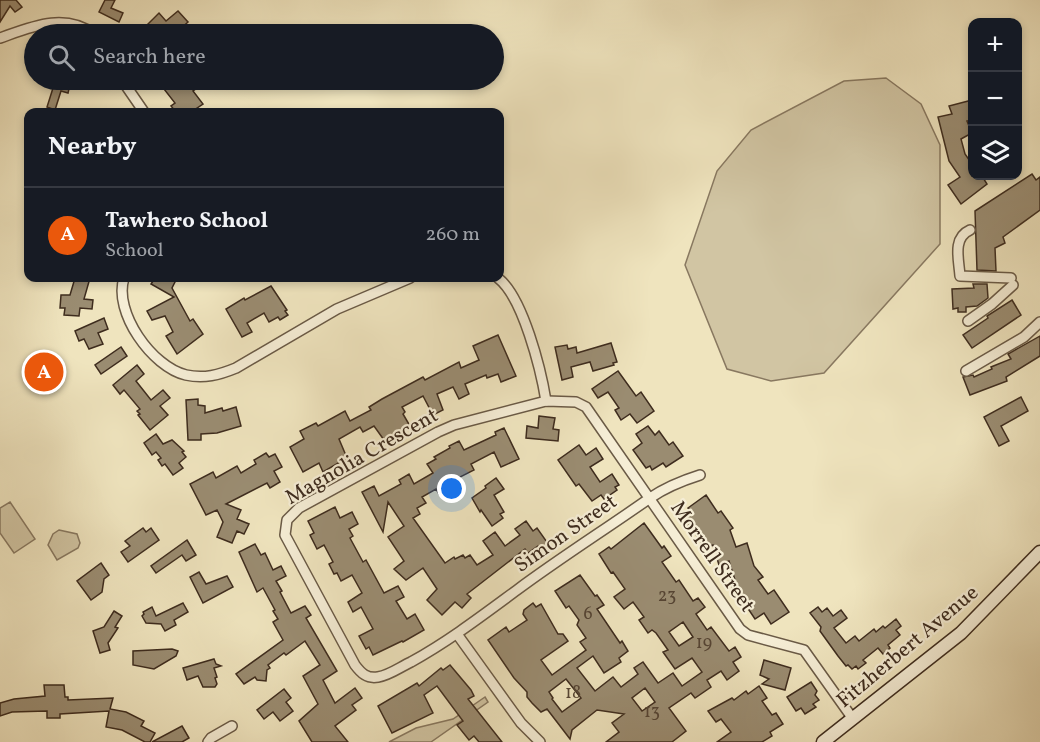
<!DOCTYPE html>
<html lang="en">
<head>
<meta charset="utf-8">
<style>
  body { margin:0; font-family:Vollkorn,serif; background:#20242c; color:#f1f3f6 }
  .controls { position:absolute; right:18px; top:18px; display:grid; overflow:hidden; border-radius:12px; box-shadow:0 3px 9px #0003 }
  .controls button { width:54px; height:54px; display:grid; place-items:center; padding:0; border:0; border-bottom:2px solid #363941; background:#171b24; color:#f1f3f6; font:30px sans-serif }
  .you { position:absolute; left:452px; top:489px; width:21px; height:21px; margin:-15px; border:4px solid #fff; border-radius:50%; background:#1a73e8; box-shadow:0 0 0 9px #1a73e833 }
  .badge { display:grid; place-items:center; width:39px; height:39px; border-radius:50%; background:#ea580c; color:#fff; font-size:20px; font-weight:700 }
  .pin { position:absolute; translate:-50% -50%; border:3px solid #fff; box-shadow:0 2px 6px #0006 }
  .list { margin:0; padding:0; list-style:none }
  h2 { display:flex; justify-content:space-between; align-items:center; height:78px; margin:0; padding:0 24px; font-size:26px }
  h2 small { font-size:20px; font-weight:400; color:#9ea1a6 }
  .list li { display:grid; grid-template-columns:39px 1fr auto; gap:18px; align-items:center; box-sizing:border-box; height:96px; padding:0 24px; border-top:2px solid #363941 }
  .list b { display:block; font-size:22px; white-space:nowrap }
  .list p { margin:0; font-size:20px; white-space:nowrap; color:#9ea1a6 }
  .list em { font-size:20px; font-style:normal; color:#9ea1a6 }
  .icon { flex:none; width:33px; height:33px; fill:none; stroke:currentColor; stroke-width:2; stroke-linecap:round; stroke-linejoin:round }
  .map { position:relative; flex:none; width:1040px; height:742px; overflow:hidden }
  .search { position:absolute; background:#171b24; box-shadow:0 3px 9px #0003; left:24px; top:24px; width:480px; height:66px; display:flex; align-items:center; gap:15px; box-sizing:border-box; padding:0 21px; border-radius:33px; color:#9ea1a6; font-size:22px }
  .panel { position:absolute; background:#171b24; box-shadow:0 3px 9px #0003; left:24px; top:108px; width:480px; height:174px; border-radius:12px }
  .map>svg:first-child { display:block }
  .green { fill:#d1c5a3; stroke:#887860; stroke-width:1.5 }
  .building { fill:#9a8c71; stroke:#3e2c1e; stroke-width:1.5; fill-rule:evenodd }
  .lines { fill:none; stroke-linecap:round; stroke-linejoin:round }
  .street-casing { stroke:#6a5a46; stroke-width:12 }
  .secondary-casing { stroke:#3e2c1e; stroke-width:15 }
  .street { stroke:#f5edd5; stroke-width:9 }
  .secondary { stroke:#f5edd5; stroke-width:12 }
  .labels { text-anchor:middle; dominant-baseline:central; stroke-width:4.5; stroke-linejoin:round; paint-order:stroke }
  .number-label { font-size:18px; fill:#543 }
  .street-label { font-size:21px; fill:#3e2c1e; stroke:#f5edd5 }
</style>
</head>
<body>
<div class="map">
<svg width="1040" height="742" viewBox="0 0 1040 742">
  <rect width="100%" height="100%" fill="#efe4be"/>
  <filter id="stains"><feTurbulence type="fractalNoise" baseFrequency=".00333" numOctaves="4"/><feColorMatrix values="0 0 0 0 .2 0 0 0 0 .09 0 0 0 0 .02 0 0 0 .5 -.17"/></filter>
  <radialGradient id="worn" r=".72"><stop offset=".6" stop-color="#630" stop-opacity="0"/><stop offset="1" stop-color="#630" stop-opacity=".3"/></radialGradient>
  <g class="green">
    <path d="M886 78 921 104 940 145V244L824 373 771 381 727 369 685 265 717 171 751 130 844 81Z"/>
    <path d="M10 502 35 539 14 553 0 533V508Z"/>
    <path d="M59 530 77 534 80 543 78 548 57 560 48 545 53 534Z"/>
    <path d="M485 697 488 702 431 742H389L416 728 453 719Z"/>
  </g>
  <g class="building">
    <path d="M0 0H16L22 7 15 12 10 6 0 22Z"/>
    <path d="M105 0H115L111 8 123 13 119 22 99 12Z"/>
    <path d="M178 11 188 22 177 32 175 29 169 34H138L159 13 166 21Z"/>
    <path d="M48 80H71L68 93 61 91 55 110 47 107 53 88Z"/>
    <path d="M157 80H196L200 86 193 91 203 104 191 112H176L171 106 175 103Z"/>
    <path d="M972 100V120L967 121 972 133 961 139 965 154 972 164V176H982L987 184 961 204 948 185 960 177 949 161 938 117 952 114 949 106Z"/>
    <path d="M1032 174 1036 180 1040 177V210L1003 237 1005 243 995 248 996 271 977 270 975 211Z"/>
    <path d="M75 278H90L84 299 93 300 92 309 80 308 79 316 64 315 65 308H60L61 295H70Z"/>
    <path d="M155 278H177L172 288 190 321 193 319 203 334 177 354 166 336 173 332 165 316 152 320 147 311 174 297 151 284Z"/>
    <path d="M973 284H987L988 298 977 306 966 307V312H958V308L953 309 952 289 974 288Z"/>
    <path d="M271 286 287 310 285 311 288 315 280 320 278 317 269 322 264 313 247 323 252 332 242 337 226 309 244 298 245 300Z"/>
    <path d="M1012 300 1021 315 972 348 963 335 988 318 987 316Z"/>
    <path d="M104 318 108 329 98 333 103 344 89 349 84 339 79 341 75 331Z"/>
    <path d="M498 335 516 376 501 382 498 374 487 378 486 375 465 384 469 394 459 399 453 387 437 394 443 410 433 415 423 396 402 407 405 412 403 414 410 426 384 440 374 426 363 432 360 427 339 439 347 458 323 472 319 463 303 472 290 447 304 439 300 431 316 423 318 426 345 411 350 421 371 410 369 407 382 399 423 377 425 380 459 362 461 368 479 360 473 346Z"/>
    <path d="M1040 336V356L1006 377 1007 381 970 395 963 377 973 375 974 377 992 369 991 367 1011 359 1008 354Z"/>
    <path d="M611 343 617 362 613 363 614 365 593 371 590 362 571 367 573 377 562 380 555 347 567 345 568 349 576 347 577 353Z"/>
    <path d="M121 347 127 356 101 374 95 365Z"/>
    <path d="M137 365 144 374 136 381 151 400 163 390 170 398 160 406 168 415 150 430 138 415 140 414 137 411 140 409 124 390 120 394 113 385Z"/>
    <path d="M618 371 636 396 641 392 654 411 637 423 630 414 621 420 615 410 619 408 608 392 598 398 592 389Z"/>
    <path d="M1021 397 1028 411 1001 426 1009 441 999 446 984 417Z"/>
    <path d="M198 399V405L205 406V413L222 408 223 411 236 407 241 426 217 433 201 434V440H188L186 400Z"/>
    <path d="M539 416 555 418 553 429 559 430 558 441 526 438 527 426 538 428Z"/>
    <path d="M648 426 655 435 659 431 669 445 673 442 683 456 666 467 663 463 652 470 650 466 646 468 633 450 642 443 636 434Z"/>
    <path d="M504 428 519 459 501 467 494 452 471 464 474 470 458 478 460 482 439 494 436 489 422 497 426 503 417 508 420 514 413 518 445 563 454 557 455 559 463 555 465 558 470 555 477 565 493 555 483 541 495 532 505 546 520 535 515 529 526 521 533 531 537 528 549 545 541 550 538 546 528 553 525 549 467 594 471 598 462 608 455 602 442 615 427 600 437 589 423 568 406 580 394 569 404 561 388 537 404 526 388 502 383 532 362 492 374 486 379 496 401 484 399 480 409 474 414 484 433 473 427 464 436 459 434 457 450 448 449 446 459 441 464 450 496 435 495 432Z"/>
    <path d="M156 434 163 444 172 440 184 451 182 452 186 457 179 463 183 468 173 475 165 464 162 466 158 460 161 458 156 452 152 455 144 443Z"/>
    <path d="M579 445 586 455 596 448 603 459 590 467 600 482 612 474 619 485 615 487 617 490 604 499 601 495 592 501 579 484 576 486 558 460Z"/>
    <path d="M266 453 269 457 275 454 282 467 274 471 280 482 270 488 267 483 226 504 241 510 237 519 249 524 244 534 237 531 232 543 217 537 223 522 217 510 206 515 190 484 213 472 216 478 237 466 241 473 256 464 254 460Z"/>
    <path d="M496 478 504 489 494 495 504 512 500 514 503 518 492 526 481 510 480 512 472 498 486 488 485 486Z"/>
    <path d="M706 495 718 513 721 511 733 528 730 530 736 547 747 543 754 566 763 577 758 580 768 594 774 590 789 612 771 624 764 613 755 619 749 610 751 608 740 592 737 594 730 584 735 580 729 561 719 565 713 545 705 548 691 527 688 529 681 519 692 512 688 508Z"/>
    <path d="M335 507 340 518 352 512 358 524 349 529 353 536 350 538 363 562 366 560 384 593 398 586 404 597 396 601 407 619 415 614 424 630 403 642 402 641 373 655 369 647 366 649 359 636 373 629 361 607 353 612 348 602 362 593 352 575 341 581 337 573 334 574 329 564 333 562 324 545 317 549 310 535 314 533 308 521Z"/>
    <path d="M644 523 662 548 664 546 671 556 662 562 676 582 679 580 693 601 698 598 705 607 696 614 707 630 711 627 729 651 735 647 741 657 733 662 739 671 727 680 721 671 707 680 711 687 695 698 691 693 669 708 686 731 672 742H606L619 732 612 723 624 714 597 710 572 730 570 739 547 709 541 712 532 703 527 697V692L514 678 488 640 506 627 509 632 527 620 523 614 524 610 533 603 536 607 541 604 558 634H563L568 641 541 660 552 675 586 650 580 642 586 638 577 625 579 620 569 606 566 608 555 591 580 575 595 596 597 595 604 605 597 609 620 643 622 641 628 651 619 658 621 662 604 673 593 656 577 668 595 691 613 677 621 687 638 674 634 668 643 662 658 683 673 673 682 686 702 672 692 658 675 669 663 652 668 650 656 633 652 630 648 633 639 620 644 617 633 602 624 609 614 597 625 589 613 572 611 573 599 554 609 547 611 549ZM683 622 693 637 679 646 669 632ZM566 679 581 698 562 712 552 699 553 698 549 692ZM645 688 655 702 642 711 632 698Z"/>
    <path d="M143 528 146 532 151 528 159 540 128 562 121 552 130 546 125 541Z"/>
    <path d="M187 540 196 555 186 561 182 555 156 573 151 566Z"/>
    <path d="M255 544 261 555 265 553 273 570 281 566 286 576 276 581 282 591 280 592 291 613 305 606 311 615 306 618 337 671 323 680 335 703 355 688 362 698 352 705 356 710 335 726 348 742H312L299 721 318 704 303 676 320 665 305 641 286 655 284 653 268 665 270 668 267 670 266 681 257 680 255 677 244 684 236 674 283 640 273 622 278 619 273 611 275 610 263 588 257 592 239 552Z"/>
    <path d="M101 563 109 575 104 579 102 592 91 600 77 581Z"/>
    <path d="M199 572 206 584 227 576 233 587 203 603 190 577Z"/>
    <path d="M183 603 188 612 174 620 176 625 165 631 161 624 146 623 142 616 144 614 143 612 152 607 156 616Z"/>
    <path d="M818 607 822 612 827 608 833 616 841 610 847 618 834 628 846 643 855 636 859 641 874 629 876 632 883 626 885 628 896 619 901 626 896 630 900 635 888 645 890 648 883 654 878 648 863 660 866 663 858 669 856 666 852 669 848 665 846 666 838 656 820 631 821 627 810 613Z"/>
    <path d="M114 611 122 616 115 627 118 628 108 643 110 650 100 653 93 631 104 627Z"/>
    <path d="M172 649 178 651 176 656 154 669 133 665V651Z"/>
    <path d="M214 659 216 664 221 666 214 668 217 677 215 678 217 684 215 687H203L198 676 187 680 183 668Z"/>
    <path d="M764 660 791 668 785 690 762 684 769 679 760 675Z"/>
    <path d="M450 665 471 690 474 696 468 699 502 742H479L474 736 469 740 457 725 463 721 437 686 424 695 433 713 392 733 378 706 417 683 419 686 441 668 443 670Z"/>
    <path d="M811 682 817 691 815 695 819 700 813 704 816 707 805 714 801 708 796 711 787 697Z"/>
    <path d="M44 685H64L65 697H68V700L113 698 110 709 126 712 144 721 141 726 155 733 150 742H145L122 730 106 727 109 711 60 714V718H47V711L12 712 0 716V703L14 699 45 696Z"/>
    <path d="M759 686 767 698 762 701 772 715 776 713 783 724 770 732 772 736 762 742H717L731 732 721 719 716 722 708 711 732 698 734 700 746 691 748 694Z"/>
    <path d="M284 689 291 698 286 702 293 711 280 721 273 712 264 719 257 710Z"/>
    <path d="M182 726 189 738 182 742H152Z"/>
  </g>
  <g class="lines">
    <g class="street-casing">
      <g id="street">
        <path d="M0 38C31 27 64 12 94 34"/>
        <path d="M122 80 144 112"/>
        <path d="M970 230C952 238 959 260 960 276L1011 278"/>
        <path d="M124 278C113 312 152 367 186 375 204 379 219 375 236 368L337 309 410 278"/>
        <path d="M498 278C523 297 541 370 546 401"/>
        <path d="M968 321 992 304 1013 285"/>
        <path d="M966 371 1024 337 1040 322"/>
        <path d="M700 475C681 481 666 487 650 498 606 529 560 558 517 590 483 615 449 641 411 662 400 667 390 675 378 677 367 679 361 673 355 665L285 535 287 520 299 508 438 432 454 425 546 401 576 402 586 407 740 629 748 635 804 650 853 719"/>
        <path d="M457 634 521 723 540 742"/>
        <path d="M208 742 211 738 232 726"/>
      </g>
    </g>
    <g class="secondary-casing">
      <path id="secondary" d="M823 742 961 633 1040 552"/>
    </g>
    <use href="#street" class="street"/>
    <use href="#secondary" class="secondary"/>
  </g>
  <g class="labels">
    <g class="number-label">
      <text x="667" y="596">23</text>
      <text x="588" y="614">6</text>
      <text x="704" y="643">19</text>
      <text x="573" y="693">18</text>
      <text x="652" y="712">13</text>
    </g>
    <g class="street-label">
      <text transform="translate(362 457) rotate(-30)">Magnolia Crescent</text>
      <text transform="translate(566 534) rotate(-35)">Simon Street</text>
      <text transform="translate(712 557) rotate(55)">Morrell Street</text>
      <text transform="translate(908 647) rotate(-40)">Fitzherbert Avenue</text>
    </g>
  </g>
  <rect width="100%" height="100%" filter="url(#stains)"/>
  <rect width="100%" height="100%" fill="url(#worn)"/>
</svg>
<div class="controls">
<button>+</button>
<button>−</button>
<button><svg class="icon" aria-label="layers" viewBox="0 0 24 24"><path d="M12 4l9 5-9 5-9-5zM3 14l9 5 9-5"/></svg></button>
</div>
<div class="you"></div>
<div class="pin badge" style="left:44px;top:372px">A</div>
<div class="search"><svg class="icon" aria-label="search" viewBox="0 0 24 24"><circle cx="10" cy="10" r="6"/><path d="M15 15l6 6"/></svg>Search here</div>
<section class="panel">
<h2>Nearby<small></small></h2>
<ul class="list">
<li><span class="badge">A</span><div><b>Tawhero School</b><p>School</p></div><em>260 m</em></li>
</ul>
</section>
</div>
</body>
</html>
